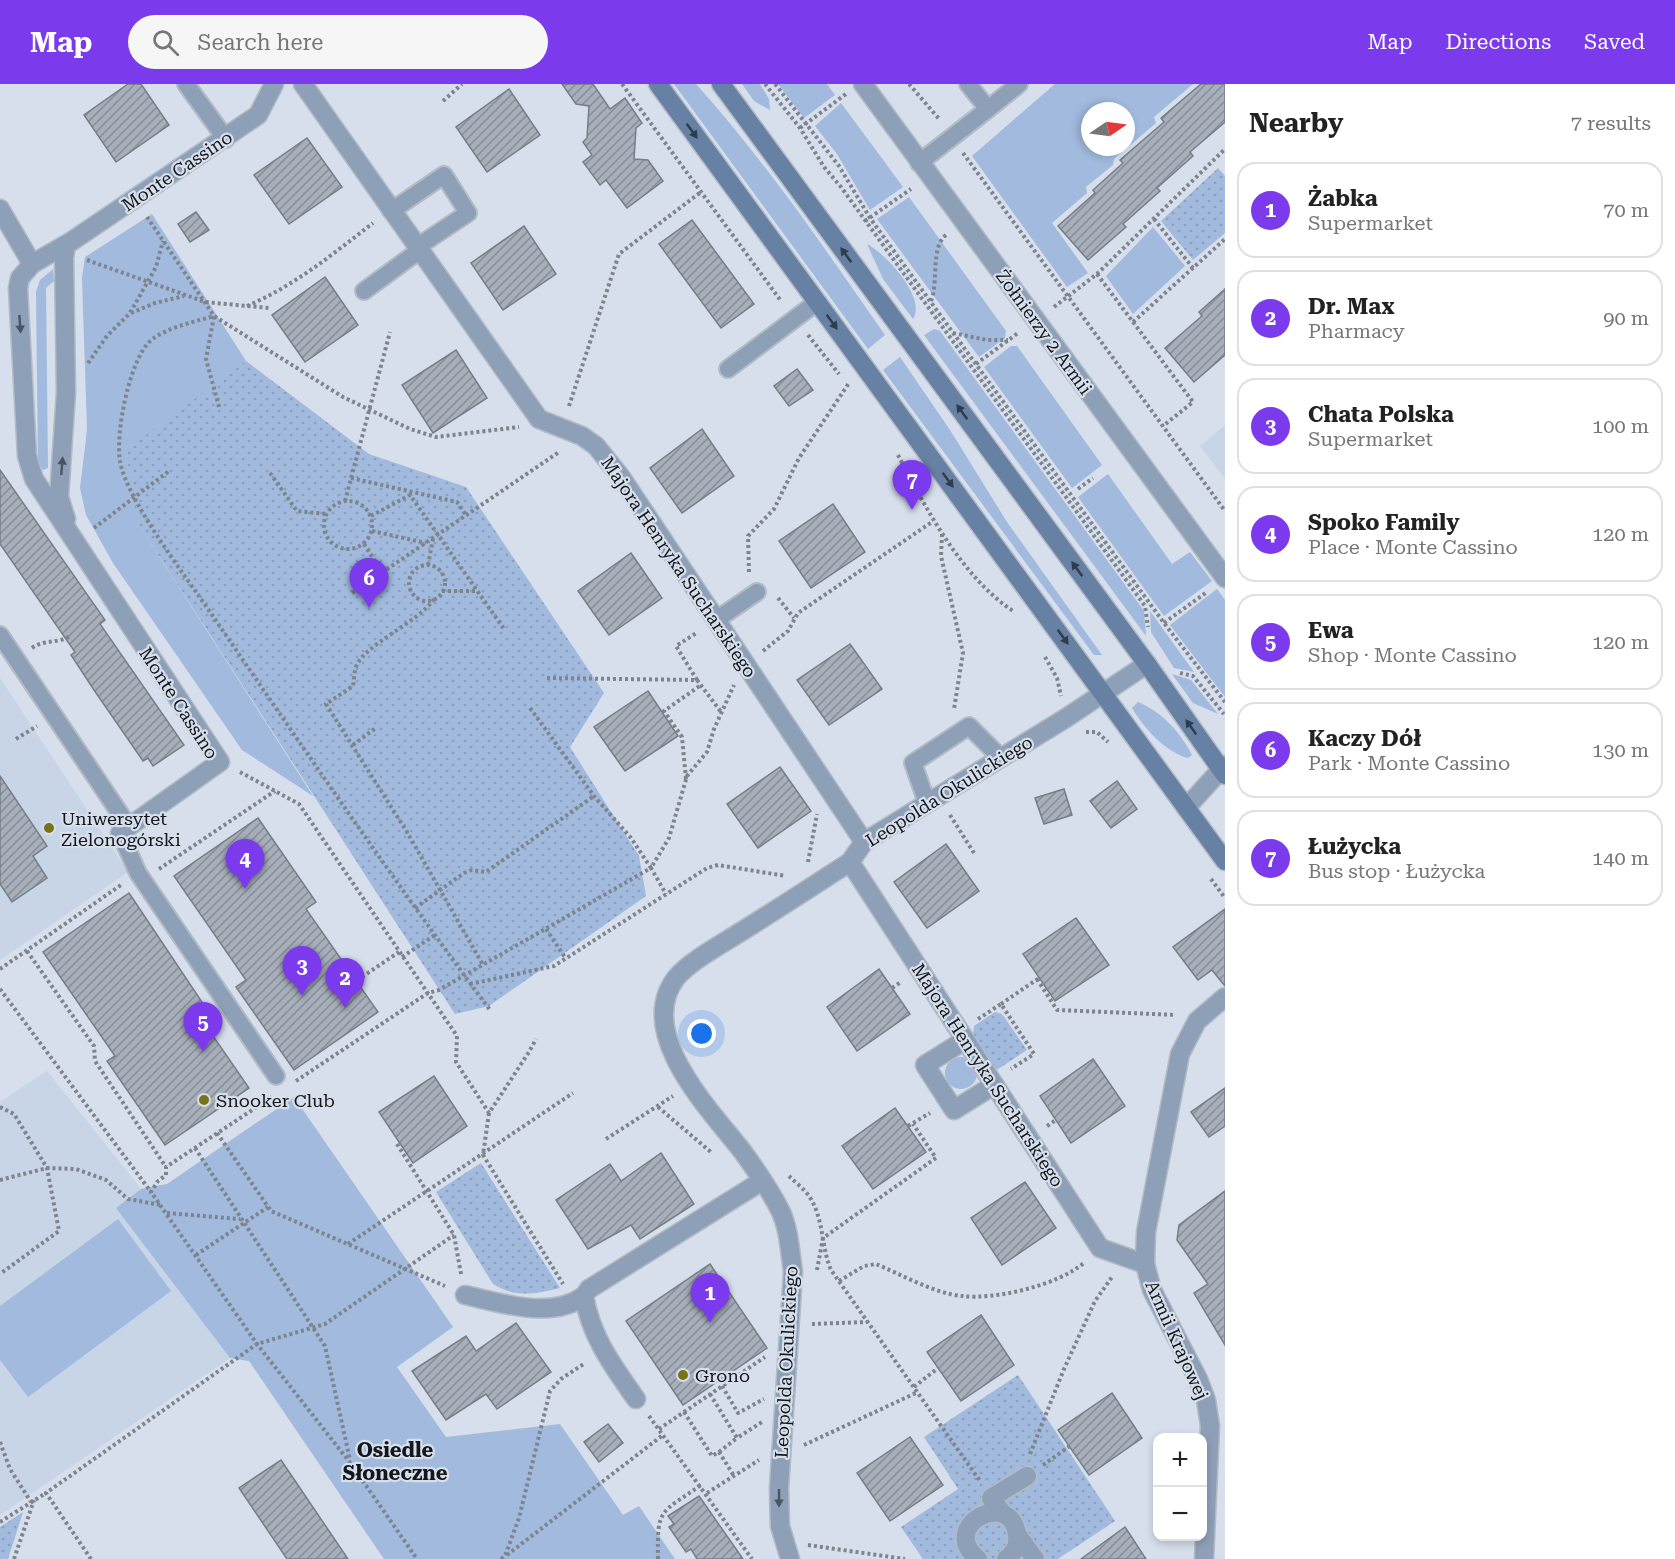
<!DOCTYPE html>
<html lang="en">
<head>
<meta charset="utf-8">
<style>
  body { margin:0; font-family:"Roboto Serif",serif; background:#f6f6f6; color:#222 }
  .controls { position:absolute; right:18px; bottom:18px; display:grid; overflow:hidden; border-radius:12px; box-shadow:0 3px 9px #0003 }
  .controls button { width:54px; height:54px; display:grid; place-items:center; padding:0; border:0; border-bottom:2px solid #e0e0e0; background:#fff; color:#222; font:30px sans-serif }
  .compass { position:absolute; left:1081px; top:18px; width:54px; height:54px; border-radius:50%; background:#fff; box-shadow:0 3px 9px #0003; rotate:77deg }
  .you { position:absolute; left:702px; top:950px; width:21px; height:21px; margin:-15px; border:4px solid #fff; border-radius:50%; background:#1a73e8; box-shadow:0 0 0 9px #1a73e833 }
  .badge { display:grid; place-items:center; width:39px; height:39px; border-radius:50%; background:#7c3aed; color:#fff; font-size:20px; font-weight:700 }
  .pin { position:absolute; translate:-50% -50px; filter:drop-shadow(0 2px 3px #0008) }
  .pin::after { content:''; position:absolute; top:32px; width:21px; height:18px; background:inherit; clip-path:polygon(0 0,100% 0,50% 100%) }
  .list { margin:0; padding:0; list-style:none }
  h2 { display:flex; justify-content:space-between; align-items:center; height:78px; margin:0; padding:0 24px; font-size:26px }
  h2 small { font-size:20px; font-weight:400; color:#767676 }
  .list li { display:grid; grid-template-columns:39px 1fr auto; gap:18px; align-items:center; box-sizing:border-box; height:96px; margin:0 12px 12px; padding:0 12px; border:2px solid #e0e0e0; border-radius:18px }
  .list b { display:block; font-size:22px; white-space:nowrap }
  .list p { margin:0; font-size:20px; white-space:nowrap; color:#767676 }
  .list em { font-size:20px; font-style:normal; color:#767676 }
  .icon { flex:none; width:33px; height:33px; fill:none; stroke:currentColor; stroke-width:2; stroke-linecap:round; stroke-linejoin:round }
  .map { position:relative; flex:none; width:1225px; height:1475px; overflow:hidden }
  header { display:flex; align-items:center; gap:36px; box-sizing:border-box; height:84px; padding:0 30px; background:#7c3aed; color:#fff }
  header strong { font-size:28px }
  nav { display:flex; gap:33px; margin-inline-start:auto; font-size:21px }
  .search { width:420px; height:54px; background:#f6f6f6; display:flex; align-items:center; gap:15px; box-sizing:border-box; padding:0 21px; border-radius:33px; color:#767676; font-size:22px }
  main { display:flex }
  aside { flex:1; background:#fff }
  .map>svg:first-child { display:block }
  .built { fill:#c7d5e7 }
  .green { fill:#a1badd; fill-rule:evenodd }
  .park { fill:url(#park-dots) }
  .building { fill:url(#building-hatch); stroke:#757d88; stroke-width:1.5 }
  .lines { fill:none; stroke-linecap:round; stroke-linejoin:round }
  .lane-casing { stroke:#b3bbc5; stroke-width:20 }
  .street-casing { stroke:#b3bbc5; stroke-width:21 }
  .secondary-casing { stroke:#b3bbc5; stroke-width:21 }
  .path { stroke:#7e848d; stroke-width:4; stroke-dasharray:3 3; stroke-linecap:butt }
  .lane { stroke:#8ea0b8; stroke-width:16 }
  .street { stroke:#8ea0b8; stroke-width:18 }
  .secondary { stroke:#6781a5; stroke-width:18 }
  .oneway { fill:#303b4b }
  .oneway2 { fill:#4a5461 }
  .poi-dot { fill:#777417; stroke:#d6dfeb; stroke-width:2 }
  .labels { text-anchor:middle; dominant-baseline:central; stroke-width:4.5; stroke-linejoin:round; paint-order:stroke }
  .street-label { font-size:18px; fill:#13161a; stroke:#d6dfeb }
  .poi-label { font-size:18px; fill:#13161a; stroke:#d6dfeb; text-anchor:start }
  .neighbourhood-label { font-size:20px; font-weight:bold; fill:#13161a; stroke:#d6dfeb }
</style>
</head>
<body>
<header>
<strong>Map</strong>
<div class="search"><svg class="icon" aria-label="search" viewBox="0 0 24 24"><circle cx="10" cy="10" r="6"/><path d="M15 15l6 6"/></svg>Search here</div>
<nav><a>Map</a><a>Directions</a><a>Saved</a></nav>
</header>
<main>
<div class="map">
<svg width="1225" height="1475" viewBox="0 0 1225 1475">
  <defs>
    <pattern id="park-dots" width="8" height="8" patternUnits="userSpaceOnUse" patternTransform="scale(1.5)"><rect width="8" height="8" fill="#a1badd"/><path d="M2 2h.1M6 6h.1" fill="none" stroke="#8a9fbd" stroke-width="1.8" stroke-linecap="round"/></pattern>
    <pattern id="building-hatch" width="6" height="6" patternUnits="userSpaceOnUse" patternTransform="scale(1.5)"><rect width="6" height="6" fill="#a7afbb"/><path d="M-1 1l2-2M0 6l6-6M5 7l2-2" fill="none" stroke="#878d97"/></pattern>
  </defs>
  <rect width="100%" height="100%" fill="#d6dfeb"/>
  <g class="built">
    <path d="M1225 341V395L1200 362Z"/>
    <path d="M0 594 128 788 0 876Z"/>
    <path d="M47 987 141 1105 116 1124 230 1274 0 1431V1018Z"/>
  </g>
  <g class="green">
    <path d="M674 0H696C766 78 825 165 885 251L868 265Z"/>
    <path d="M742 0H760L769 15 770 26 754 17Z"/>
    <path d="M778 0H827L835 11 804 34Z"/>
    <path d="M1055 0H1193L1154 33 1156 39 1114 75 1113 81 1086 103 1087 109 1052 139 1088 189 1067 203 972 72ZM1090 27H1126V63H1090Z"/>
    <path d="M841 19 903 103 870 126 837 70 815 42Z"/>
    <path d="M909 113 1006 247 1005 254 979 273 877 135Z"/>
    <path d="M152 130 246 277 204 309 137 438 313 712 242 666 113 479 86 431 80 404 87 346 82 194 85 173Z"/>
    <path d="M1153 143 1185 182 1133 230 1106 192Z"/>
    <path d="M867 160C885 169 927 214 913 235L883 195Z"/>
    <path d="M53 185 54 197 46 204 48 384 43 386 38 378 36 208 40 196Z"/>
    <path d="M934 245 940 247 1144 527 1146 552 924 251Z"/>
    <path d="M1011 262H1017L1102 381 1072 404 984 283Z"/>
    <path d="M900 273 950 346 1007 438 1102 571H1094L883 286Z"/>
    <path d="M1108 390 1172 480 1190 468 1212 497 1164 532 1078 413Z"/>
    <path d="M1217 505 1225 516V613L1170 541Z"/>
    <path d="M1150 527 1194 588 1174 584 1151 548Z"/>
    <path d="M1172 590 1191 596 1218 630 1193 619Z"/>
    <path d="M1138 618C1162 628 1180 648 1192 671L1188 674C1165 668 1144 644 1132 624Z"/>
    <circle cx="961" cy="989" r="16"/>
    <path d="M294 1013 453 1243 397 1283 446 1353 560 1340 623 1431 639 1422 675 1475H384L249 1277 230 1274 116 1124 141 1105 167 1100Z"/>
    <path d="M118 1135 171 1207 28 1313 0 1276V1222Z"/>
  </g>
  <g class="park">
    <path d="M1218 84 1225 92V149L1193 176 1161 137Z"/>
    <path d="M246 277 369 370 466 403 604 609 570 663 639 772 646 812 489 922 455 930 137 438 126 366Z"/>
    <path d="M995 928 1002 930 1027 966 995 987 973 953 974 942Z"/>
    <path d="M481 1079 560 1204C535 1210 516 1214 493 1200L436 1108Z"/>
    <path d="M1018 1291 1115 1437 1058 1475H923L901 1443 958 1405 924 1353Z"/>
    <path d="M23 1428 8 1475H0V1443Z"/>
  </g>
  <g class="building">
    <path d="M128 0H141L169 41 116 78 84 31Z"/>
    <path d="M562 0H593L610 25 625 14 642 39 636 44 634 75 648 76 663 97 627 124 606 96 600 101 583 78 592 71 583 58 587 54 589 22 576 20Z"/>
    <path d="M1201 0H1225V38L1190 68 1193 72 1157 104 1160 107 1123 140 1126 143 1088 176 1058 142 1095 109 1093 106 1123 79 1120 76 1164 38 1161 34Z"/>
    <path d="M509 5 540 51 487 88 456 43Z"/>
    <path d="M307 54 342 103 289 140 254 91Z"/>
    <path d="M196 128 209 146 190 158 178 140Z"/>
    <path d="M692 136 754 220 721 244 659 160Z"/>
    <path d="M524 142 556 190 503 226 471 179Z"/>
    <path d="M325 193 358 241 305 278 272 231Z"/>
    <path d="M1225 205V271L1194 298 1165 264 1202 232 1199 228Z"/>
    <path d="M456 266 487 314 433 349 402 301Z"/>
    <path d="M797 285 813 306 789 322 774 302Z"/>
    <path d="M702 345 734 392 682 429 650 384Z"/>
    <path d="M0 386 105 536 100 540 184 661 153 682 148 674 143 677 94 606 71 571 75 568 0 460Z"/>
    <path d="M833 420 865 468 811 504 779 457Z"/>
    <path d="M631 469 662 514 609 551 578 507Z"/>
    <path d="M850 560 882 605 829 641 797 596Z"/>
    <path d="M648 607 678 652 625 687 594 643Z"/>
    <path d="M780 683 811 727 758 764 727 720Z"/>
    <path d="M0 692 47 762 33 772 47 794 12 818 0 800Z"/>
    <path d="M1117 697 1137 725 1111 744 1090 717Z"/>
    <path d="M1064 705 1072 731 1044 740 1035 714Z"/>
    <path d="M258 734 316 818 306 825 378 928 294 986 236 903 246 896 174 792Z"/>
    <path d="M946 760 979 807 927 844 894 798Z"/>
    <path d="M129 809 210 930 202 936 249 1004 165 1061 107 977 115 972 43 868Z"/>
    <path d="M1225 825V902L1212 886 1198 896 1173 863Z"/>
    <path d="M1076 834 1109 881 1055 917 1023 870Z"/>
    <path d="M879 885 910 930 857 967 827 923Z"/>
    <path d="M1093 975 1125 1022 1071 1059 1040 1012Z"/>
    <path d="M434 992 467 1042 413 1079 379 1028Z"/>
    <path d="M1225 1004V1042L1209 1053 1191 1028Z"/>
    <path d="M895 1024 926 1068 873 1105 842 1062Z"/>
    <path d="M661 1069 694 1120 640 1155 631 1141 588 1165 556 1116 610 1080 621 1097Z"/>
    <path d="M1025 1098 1056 1144 1002 1181 971 1134Z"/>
    <path d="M1225 1107V1261L1194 1209 1208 1200 1177 1156 1179 1141Z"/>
    <path d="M710 1180 767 1264 683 1321 626 1237Z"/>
    <path d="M981 1231 1014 1281 961 1317 927 1268Z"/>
    <path d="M516 1239 551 1288 497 1325 486 1310 446 1336 412 1287 466 1252 476 1267Z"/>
    <path d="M1112 1309 1142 1354 1089 1391 1058 1346Z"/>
    <path d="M608 1340 623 1359 599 1378 584 1358Z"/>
    <path d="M910 1353 943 1401 890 1437 857 1389Z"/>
    <path d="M281 1376 348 1475H287L239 1404Z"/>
    <path d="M699 1412 743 1475H697L691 1465 686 1468 669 1443 674 1440 668 1432Z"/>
    <path d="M1125 1443 1146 1475H1081Z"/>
  </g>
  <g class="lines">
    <g class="lane-casing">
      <g id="lane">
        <path d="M186 0 226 55"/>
        <path d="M988 25 1019 0"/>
        <path d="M919 79 988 25 968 0"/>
        <path d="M391 127 444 91 468 129 417 163"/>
        <path d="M364 207 420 166"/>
        <path d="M728 285 817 218"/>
        <path d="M716 536 757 508"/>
        <path d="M0 551 129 743"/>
        <path d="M927 719 913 679 969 642 1001 674"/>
        <path d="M120 749 138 789 276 992"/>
      </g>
    </g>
    <g class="street-casing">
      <g id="street">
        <path d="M303 0 539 335 582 352 596 362 621 393 864 758"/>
        <path d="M863 0 1225 494"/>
        <path d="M0 125 32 180"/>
        <path d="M66 161 64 174 66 308 59 413 66 435"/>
        <path d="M1186 724 1225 681"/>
        <path d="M120 749 220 678 34 395 27 372 18 204 20 194 32 180 72 157 258 31 274 0"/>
        <path d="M850 778 1100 1164 1145 1180"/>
        <path d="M965 956 925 981 954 1026 994 1001"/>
        <path d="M465 1211C501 1219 552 1236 584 1212"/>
        <path d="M636 1315C613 1282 591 1253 584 1212L589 1205 762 1097"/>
        <path d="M1003 1430 991 1414 1027 1392"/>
        <path d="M1017 1450 1035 1475"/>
        <path d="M790 1475 780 1442 779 1404 793 1188C790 1168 789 1144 780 1126 770 1106 756 1086 743 1068 711 1027 634 949 676 894 689 878 720 861 739 849 776 826 813 802 850 778L864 758 1066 634 1147 580"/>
        <path d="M978 1475C937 1442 1011 1403 1017 1451 1019 1461 1014 1469 1006 1475"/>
        <path d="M1204 1475 1210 1342 1206 1316 1198 1295 1152 1206 1145 1180 1146 1148 1180 970 1197 937 1225 913"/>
      </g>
    </g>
    <g class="secondary-casing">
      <g id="secondary">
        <path d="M658 0 1225 777"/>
        <path d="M721 0 1147 580 1225 691"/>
      </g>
    </g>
    <g class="path">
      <path d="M622 0 781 217"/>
      <path d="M765 0 800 44 824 83 841 103 1145 522 1148 543"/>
      <path d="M775 0 839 82 870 134 930 217 1164 539 1225 618"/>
      <path d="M909 0 940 36"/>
      <path d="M443 17 462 0"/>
      <path d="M800 44 846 10"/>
      <path d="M963 69 1225 427"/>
      <path d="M147 133 214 232 343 313 410 345 436 353 519 343"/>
      <path d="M1154 135 1193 184"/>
      <path d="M865 137 911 105"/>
      <path d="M87 176 205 218 269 224"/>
      <path d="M1097 190 1193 318 1163 342"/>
      <path d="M931 217C939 197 930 164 946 151"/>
      <path d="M247 222C294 202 333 170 373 139"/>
      <path d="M1054 223 1097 190 1225 65"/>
      <path d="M131 229 155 219 184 212"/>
      <path d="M1133 238 1225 155"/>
      <path d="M953 249 987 256H1008"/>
      <path d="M808 251 839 290"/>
      <path d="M88 279 107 252 130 229 156 183 163 157"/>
      <path d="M976 280 1018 249"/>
      <path d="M569 322 619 170 701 108"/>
      <path d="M219 323 206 275 214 232C194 238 172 242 154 254 130 269 115 350 120 377 126 415 187 494 210 528 302 662 393 796 490 926"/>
      <path d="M898 371C926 425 962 493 1013 527"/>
      <path d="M270 389 297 427 326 430"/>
      <path d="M351 394 457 418 466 431"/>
      <path d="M1078 405 1093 394"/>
      <circle cx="348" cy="441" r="24"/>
      <path d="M345 417 390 248"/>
      <path d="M371 432 410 411 504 545"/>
      <path d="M94 444 169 387"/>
      <path d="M372 447 426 459"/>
      <path d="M942 450 941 472 963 569 954 625"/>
      <path d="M364 460 382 488"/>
      <path d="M428 481 433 455"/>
      <circle cx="427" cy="499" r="18"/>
      <path d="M749 488 748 452 774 425 799 374 849 299"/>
      <path d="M442 507H478"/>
      <path d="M352 509 559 368"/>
      <path d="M778 514 794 534"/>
      <path d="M434 515C418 539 363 561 356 583 354 589 354 596 353 602L326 620 407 748 483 881"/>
      <path d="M1164 539 1207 508"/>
      <path d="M32 564C45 555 57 560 70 552"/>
      <path d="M763 567 788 547 798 529 932 438"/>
      <path d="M1045 573 1057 594 1061 612"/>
      <path d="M1180 589 1193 592 1224 630"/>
      <path d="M547 594 697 596 721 628"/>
      <path d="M697 596 676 562 698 548"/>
      <path d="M530 624 594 712 631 754 651 784 669 754 687 692 707 668 714 645 734 601"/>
      <path d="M1086 648H1097L1108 658"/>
      <path d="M16 655 37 642"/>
      <path d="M353 661 377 643"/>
      <path d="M240 688 299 720 457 952 456 978 489 1029 529 968 536 955"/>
      <path d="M686 695 682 653 664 627 701 601"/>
      <path d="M950 731 974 769"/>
      <path d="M808 778 817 730"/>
      <path d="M159 785 275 707"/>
      <path d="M1211 795 1225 814"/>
      <path d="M415 824 464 789 472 786 486 788 594 712"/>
      <path d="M546 845 566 875"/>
      <path d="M27 867 94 962 95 977 166 1083"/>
      <path d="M402 873 435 851"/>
      <path d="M0 885 121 801"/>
      <path d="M362 893 399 868"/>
      <path d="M1037 895 1057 926 1176 931"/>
      <path d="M470 900 554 882 707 784 718 781 786 792"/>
      <path d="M892 904 901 898"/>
      <path d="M0 905 151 1108"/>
      <path d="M1001 920 1039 894"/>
      <path d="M978 935 1001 920 1034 970 1011 985"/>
      <path d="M296 997 428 909 439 906 651 784 666 810"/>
      <path d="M272 1013 166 1083V1091L158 1097 151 1108 257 1260 351 1380 417 1475"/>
      <path d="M0 1023 14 1030 47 1084 59 1147 0 1190"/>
      <path d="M658 1023 712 1069"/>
      <path d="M489 1029 483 1071 563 1200"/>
      <path d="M908 1042 930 1029"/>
      <path d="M1047 1042 1056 1036"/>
      <path d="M217 1049 271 1127 445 1202"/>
      <path d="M606 1055 673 1012"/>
      <path d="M397 1060 454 1151 461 1190"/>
      <path d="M195 1064 325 1262 350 1376"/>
      <path d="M789 1092C795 1098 804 1105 809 1112 824 1134 821 1163 831 1186L980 1397"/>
      <path d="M0 1096 47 1084 76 1085 106 1096 128 1115 161 1121"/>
      <path d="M167 1129 240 1135"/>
      <path d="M348 1160 573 1009"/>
      <path d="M196 1171 268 1123"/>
      <path d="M817 1186 823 1154 936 1074 913 1040"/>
      <path d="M839 1197 864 1182 876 1180C900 1190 936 1210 962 1212 996 1216 1059 1201 1085 1178"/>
      <path d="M812 1240 867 1238"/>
      <path d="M722 1302 738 1329 764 1315"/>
      <path d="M914 1303 938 1284"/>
      <path d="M710 1310 737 1354 762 1338"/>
      <path d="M684 1328 712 1372 719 1368 734 1392"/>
      <path d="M649 1332 752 1475"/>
      <path d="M659 1345 765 1273"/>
      <path d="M0 1358 10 1385 31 1418"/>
      <path d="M804 1361 918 1308"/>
      <path d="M719 1368 737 1354"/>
      <path d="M1030 1370 1064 1285 1095 1217 1112 1193"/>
      <path d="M1043 1381 1070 1362"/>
      <path d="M707 1409 759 1376"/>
      <path d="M0 1438 46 1409"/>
      <path d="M808 1461 905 1475"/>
      <path d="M507 1471 663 1351"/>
      <path d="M14 1475 34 1416"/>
      <path d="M91 1475 46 1409 257 1260 325 1240 454 1151"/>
      <path d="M501 1475 505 1472 519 1434 550 1307 561 1295 585 1279"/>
      <path d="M658 1475C657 1423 660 1430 701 1401"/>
    </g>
    <use href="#lane" class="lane"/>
    <use href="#street" class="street"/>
    <use href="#secondary" class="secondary"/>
  </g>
  <defs><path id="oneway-solid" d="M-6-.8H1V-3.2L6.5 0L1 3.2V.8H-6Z" transform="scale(1.5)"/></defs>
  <g class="oneway">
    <use href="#oneway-solid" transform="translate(692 47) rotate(54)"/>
    <use href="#oneway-solid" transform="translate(846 171) rotate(-126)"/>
    <use href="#oneway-solid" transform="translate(832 238) rotate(54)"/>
    <use href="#oneway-solid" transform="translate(962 328) rotate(-126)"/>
    <use href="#oneway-solid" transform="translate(948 396) rotate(54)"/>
    <use href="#oneway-solid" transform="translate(1077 485) rotate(-126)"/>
    <use href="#oneway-solid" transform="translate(1063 553) rotate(54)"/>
    <use href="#oneway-solid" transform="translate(1191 643) rotate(-125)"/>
  </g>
  <g class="oneway2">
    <use href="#oneway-solid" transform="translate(20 240) rotate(86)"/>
    <use href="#oneway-solid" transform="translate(62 382) rotate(-85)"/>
    <use href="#oneway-solid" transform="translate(779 1414) rotate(90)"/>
  </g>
  <g class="poi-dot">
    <circle cx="49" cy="744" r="6"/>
    <circle cx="204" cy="1016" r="6"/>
    <circle cx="683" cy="1291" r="6"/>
  </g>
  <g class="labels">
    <g class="street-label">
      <text transform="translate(177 87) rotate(-34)">Monte Cassino</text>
      <text transform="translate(1044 248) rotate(54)">Żołnierzy 2 Armii</text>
      <text transform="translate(679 483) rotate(56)">Majora Henryka Sucharskiego</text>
      <text transform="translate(179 619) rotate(57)">Monte Cassino</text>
      <text transform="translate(949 707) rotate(-32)">Leopolda Okulickiego</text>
      <text transform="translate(988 991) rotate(57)">Majora Henryka Sucharskiego</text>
      <text transform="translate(1177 1256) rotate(66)">Armii Krajowej</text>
      <text transform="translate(786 1278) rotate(-87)">Leopolda Okulickiego</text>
    </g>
    <g class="poi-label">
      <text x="61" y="734">Uniwersytet<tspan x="61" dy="21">Zielonogórski</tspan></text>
      <text x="216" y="1016">Snooker Club</text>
      <text x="695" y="1291">Grono</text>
    </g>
    <g class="neighbourhood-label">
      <text x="395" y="1366">Osiedle<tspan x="395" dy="23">Słoneczne</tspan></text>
    </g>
  </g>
</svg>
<div class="controls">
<button>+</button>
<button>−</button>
</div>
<svg class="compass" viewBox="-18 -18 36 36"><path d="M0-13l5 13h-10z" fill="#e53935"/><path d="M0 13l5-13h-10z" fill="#767676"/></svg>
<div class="you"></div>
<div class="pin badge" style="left:710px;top:1239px">1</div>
<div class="pin badge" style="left:345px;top:924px">2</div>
<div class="pin badge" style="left:302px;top:912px">3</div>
<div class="pin badge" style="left:245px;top:805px">4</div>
<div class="pin badge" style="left:203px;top:968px">5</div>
<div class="pin badge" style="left:369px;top:524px">6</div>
<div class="pin badge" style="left:912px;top:426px">7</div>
</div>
<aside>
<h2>Nearby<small>7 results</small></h2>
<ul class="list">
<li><span class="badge">1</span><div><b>Żabka</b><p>Supermarket</p></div><em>70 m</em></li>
<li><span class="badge">2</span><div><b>Dr. Max</b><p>Pharmacy</p></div><em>90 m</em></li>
<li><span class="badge">3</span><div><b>Chata Polska</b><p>Supermarket</p></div><em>100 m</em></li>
<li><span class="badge">4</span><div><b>Spoko Family</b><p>Place · Monte Cassino</p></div><em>120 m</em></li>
<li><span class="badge">5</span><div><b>Ewa</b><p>Shop · Monte Cassino</p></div><em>120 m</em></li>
<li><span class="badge">6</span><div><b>Kaczy Dół</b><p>Park · Monte Cassino</p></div><em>130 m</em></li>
<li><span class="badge">7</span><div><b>Łużycka</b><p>Bus stop · Łużycka</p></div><em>140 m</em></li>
</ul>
</aside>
</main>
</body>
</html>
